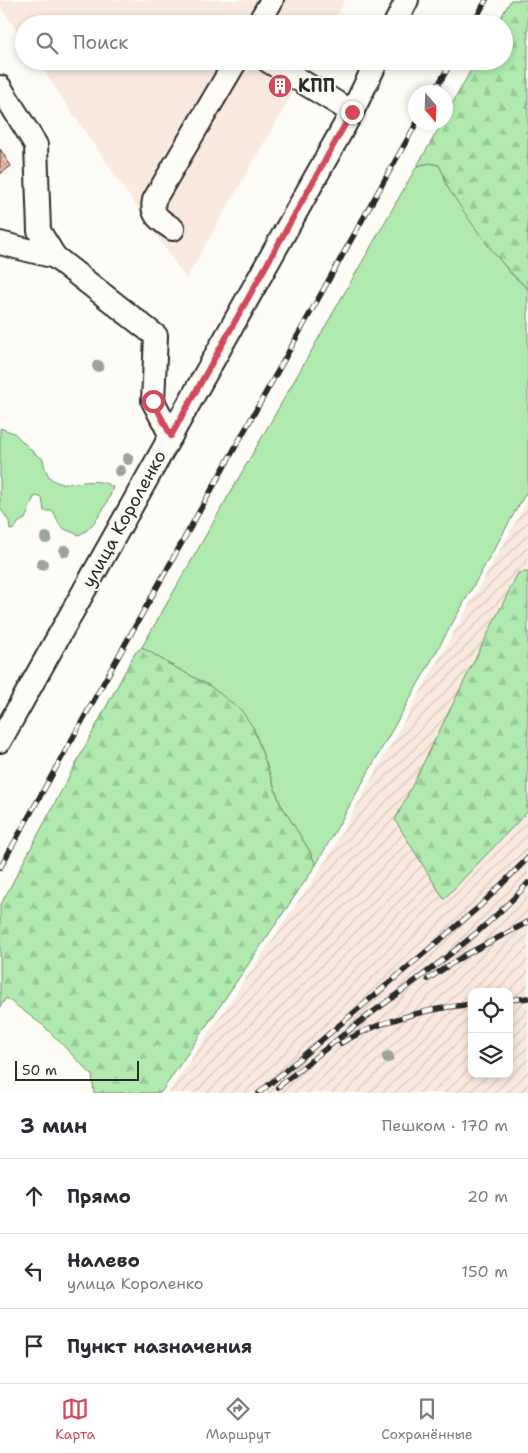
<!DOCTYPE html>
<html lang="ru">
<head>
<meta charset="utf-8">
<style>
  body { margin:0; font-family:"Shantell Sans",sans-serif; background:#f2f2f3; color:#2b2b33 }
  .controls { position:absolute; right:15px; bottom:15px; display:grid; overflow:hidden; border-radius:10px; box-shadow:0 2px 8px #0003 }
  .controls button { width:45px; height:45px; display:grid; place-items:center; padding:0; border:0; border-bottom:1px solid #e1e1e2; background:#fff; color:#2b2b33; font:25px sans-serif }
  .compass { position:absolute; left:408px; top:85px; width:45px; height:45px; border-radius:50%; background:#fff; box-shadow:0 2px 8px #0003; rotate:161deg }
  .scale { position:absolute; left:15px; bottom:12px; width:124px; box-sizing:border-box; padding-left:5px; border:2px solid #2b2b2b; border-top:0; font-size:14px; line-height:18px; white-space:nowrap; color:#2b2b2b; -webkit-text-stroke:4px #fdfcf7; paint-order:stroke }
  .stop { position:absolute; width:15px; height:15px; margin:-11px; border:4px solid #d1495b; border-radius:50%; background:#fff }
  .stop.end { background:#d1495b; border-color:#fff; box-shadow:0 1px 5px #0008 }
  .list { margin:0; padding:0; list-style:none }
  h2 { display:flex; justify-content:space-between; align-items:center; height:65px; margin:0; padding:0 20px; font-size:21px }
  h2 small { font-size:16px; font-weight:400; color:#7c7c81 }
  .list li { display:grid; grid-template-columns:32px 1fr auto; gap:15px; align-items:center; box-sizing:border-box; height:75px; padding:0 20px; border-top:1px solid #e1e1e2 }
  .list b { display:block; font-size:19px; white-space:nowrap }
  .list p { margin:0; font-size:16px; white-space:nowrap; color:#7c7c81 }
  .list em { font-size:16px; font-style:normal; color:#7c7c81 }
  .icon { flex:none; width:28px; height:28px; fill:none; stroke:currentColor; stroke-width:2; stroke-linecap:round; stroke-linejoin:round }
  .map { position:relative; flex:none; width:528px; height:1093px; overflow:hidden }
  .search { position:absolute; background:#fff; box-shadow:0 2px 8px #0003; left:15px; right:15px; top:15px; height:55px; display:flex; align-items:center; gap:12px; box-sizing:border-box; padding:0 18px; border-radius:28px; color:#7c7c81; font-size:19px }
  .sheet { height:290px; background:#fff }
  nav { display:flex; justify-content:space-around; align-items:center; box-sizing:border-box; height:70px; border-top:1px solid #e1e1e2; background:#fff; font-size:14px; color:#7c7c81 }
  nav a { display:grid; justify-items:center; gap:2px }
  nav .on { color:#d1495b }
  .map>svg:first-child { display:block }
  .built { fill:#fae9df }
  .industrial { fill:url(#industrial-furrows); fill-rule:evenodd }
  .green { fill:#b1eaae; stroke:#6e8a6c }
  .forest { fill:url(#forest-firs); stroke:#6e8a6c }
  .building { fill:url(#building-cross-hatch); stroke:#2b2b2b }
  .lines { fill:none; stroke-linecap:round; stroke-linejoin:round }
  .minor-casing { stroke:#2b2b2b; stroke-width:26 }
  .minor { stroke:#fdfcf7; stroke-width:22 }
  .rail-casing { stroke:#2b2b2b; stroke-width:5.5 }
  .rail { stroke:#fdfcf7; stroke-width:4; stroke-dasharray:11; stroke-linecap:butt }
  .tree { fill:#9ca399 }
  .route { stroke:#d1495b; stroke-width:6 }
  .labels { text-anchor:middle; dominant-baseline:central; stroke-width:4; stroke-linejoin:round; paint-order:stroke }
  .poi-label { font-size:18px; font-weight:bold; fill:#2b2b2b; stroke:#fdfcf7; text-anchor:start }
  .street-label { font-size:18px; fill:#2b2b2b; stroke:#fdfcf7 }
</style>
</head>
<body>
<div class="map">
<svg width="528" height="1093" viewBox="0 0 528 1093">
  <defs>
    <pattern id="industrial-furrows" width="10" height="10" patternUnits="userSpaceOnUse" patternTransform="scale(1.25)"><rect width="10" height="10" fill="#fae9df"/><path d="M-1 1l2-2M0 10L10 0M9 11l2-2" fill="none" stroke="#d6c8c0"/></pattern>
    <pattern id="forest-firs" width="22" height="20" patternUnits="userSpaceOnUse" patternTransform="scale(1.25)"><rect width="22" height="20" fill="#b1eaae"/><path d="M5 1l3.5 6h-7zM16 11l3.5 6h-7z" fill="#98c996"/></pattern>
    <pattern id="building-cross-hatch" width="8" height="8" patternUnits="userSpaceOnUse" patternTransform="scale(1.25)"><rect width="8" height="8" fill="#f3bca7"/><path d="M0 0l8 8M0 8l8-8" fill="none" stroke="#d0a290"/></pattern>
  </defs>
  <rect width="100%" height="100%" fill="#fdfcf7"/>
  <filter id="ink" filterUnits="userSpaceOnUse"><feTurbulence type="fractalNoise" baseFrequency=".02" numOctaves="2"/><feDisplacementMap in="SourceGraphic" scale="10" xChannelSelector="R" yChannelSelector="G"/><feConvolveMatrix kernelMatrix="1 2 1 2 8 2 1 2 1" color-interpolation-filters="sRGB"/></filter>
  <g filter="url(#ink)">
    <g class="built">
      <path d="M0 0H345L332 24H24V41L0 6Z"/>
      <path d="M37 61H311L186 279Z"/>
    </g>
    <path class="industrial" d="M528 500V1093H168L325 862ZM472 992H509V1074H472Z"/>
    <g class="green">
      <path d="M430 163 439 165 444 175 446 185 510 273 528 289V489L316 865 309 850 280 803 253 727 210 686 169 664 142 647 417 166Z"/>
      <path d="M0 428 14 433 34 453 43 459C50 505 87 469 113 487 110 500 92 532 78 535 72 531 62 530 59 524 57 520 56 516 53 511H44L42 498 37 496 34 497 25 519 19 522 14 529 10 530 9 521 0 508Z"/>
    </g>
    <g class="forest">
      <path d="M511 0H528V289C494 259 471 222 446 185L444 175 439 165 430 163 417 166 442 123 446 122V115L476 61H504V24H497Z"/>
      <path d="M528 572V811L444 899 395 820 518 573Z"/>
      <path d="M142 647 169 664 210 686 241 710 253 727 280 803 309 850 316 865 162 1091 160 1093H94L92 1075 44 1026 6 998 0 1007V906L135 653Z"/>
    </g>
    <g class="building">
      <path d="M277 79 287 85 282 92 272 86Z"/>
      <path d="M0 149 11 166 0 174Z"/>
    </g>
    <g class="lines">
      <g class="minor-casing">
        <g id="minor">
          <path d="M258 24 272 0"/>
          <path d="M395 24 407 0"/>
          <path d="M268 61 352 112"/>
          <path d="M0 87 36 145 39 231 55 257 156 336 153 401 171 436"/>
          <path d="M173 229C162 221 150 216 154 200L236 61"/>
          <path d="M0 243 55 257"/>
          <path d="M0 741 352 112 377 61"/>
        </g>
      </g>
      <use href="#minor" class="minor"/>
      <g class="rail-casing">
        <g id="rail">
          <path d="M473 24 486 0"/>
          <path d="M434 92 452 61"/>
          <path d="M0 868 417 122"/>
          <path d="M428 979 465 955 528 922"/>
          <path d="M509 1000 528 998"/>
          <path d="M341 1043C381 1020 426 1009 472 1004"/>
          <path d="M278 1087C311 1061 343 1034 377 1009 430 970 484 932 528 883"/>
          <path d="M259 1093 480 906 528 858"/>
        </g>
      </g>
      <use href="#rail" class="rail"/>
    </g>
    <g class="tree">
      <circle cx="98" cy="366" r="6"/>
      <circle cx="128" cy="459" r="6"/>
      <circle cx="120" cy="471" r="6"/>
      <circle cx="46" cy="538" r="6"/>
      <circle cx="65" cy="551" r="6"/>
      <circle cx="42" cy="564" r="6"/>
      <circle cx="388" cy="1057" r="6"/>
    </g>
  </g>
  <g class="lines" filter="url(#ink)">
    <path class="route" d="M153 401 171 436 352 112"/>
  </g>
  <defs>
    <g id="building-disc" transform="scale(1.25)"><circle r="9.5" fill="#d1495b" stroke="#fdfcf7"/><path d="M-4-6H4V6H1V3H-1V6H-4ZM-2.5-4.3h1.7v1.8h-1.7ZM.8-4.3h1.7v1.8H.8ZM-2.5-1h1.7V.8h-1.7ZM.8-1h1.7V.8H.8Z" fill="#fff"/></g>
  </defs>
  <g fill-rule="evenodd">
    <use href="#building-disc" x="280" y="86"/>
  </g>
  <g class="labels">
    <g class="poi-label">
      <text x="298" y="86">КПП</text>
    </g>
    <g class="street-label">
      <text transform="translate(124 519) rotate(-61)">улица Короленко</text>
    </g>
  </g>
</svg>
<div class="controls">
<button><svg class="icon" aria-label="locate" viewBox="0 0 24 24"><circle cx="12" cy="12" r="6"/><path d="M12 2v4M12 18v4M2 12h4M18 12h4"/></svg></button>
<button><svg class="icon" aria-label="layers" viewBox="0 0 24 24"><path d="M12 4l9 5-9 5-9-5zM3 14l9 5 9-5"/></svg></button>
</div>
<svg class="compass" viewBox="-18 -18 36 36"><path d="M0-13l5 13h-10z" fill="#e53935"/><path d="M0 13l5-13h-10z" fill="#7c7c81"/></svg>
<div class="scale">50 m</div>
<div class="stop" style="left:153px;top:401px"></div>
<div class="stop end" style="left:352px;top:112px"></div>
<div class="search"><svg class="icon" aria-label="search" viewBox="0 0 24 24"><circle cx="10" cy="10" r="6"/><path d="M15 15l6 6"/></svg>Поиск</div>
</div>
<section class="sheet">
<h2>3 мин<small>Пешком · 170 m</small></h2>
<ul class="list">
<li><svg class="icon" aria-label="ahead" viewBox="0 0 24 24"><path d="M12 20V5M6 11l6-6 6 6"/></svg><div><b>Прямо</b></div><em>20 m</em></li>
<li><svg class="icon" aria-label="left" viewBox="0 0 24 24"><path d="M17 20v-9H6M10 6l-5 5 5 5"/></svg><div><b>Налево</b><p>улица Короленко</p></div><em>150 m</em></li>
<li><svg class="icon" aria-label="arrive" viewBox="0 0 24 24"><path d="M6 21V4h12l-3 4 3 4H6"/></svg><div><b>Пункт назначения</b></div></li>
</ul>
</section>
<nav>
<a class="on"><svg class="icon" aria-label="map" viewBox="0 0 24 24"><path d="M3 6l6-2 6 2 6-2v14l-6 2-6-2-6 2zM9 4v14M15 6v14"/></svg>Карта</a>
<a><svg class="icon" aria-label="directions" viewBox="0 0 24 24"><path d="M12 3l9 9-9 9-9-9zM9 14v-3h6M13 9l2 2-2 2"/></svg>Маршрут</a>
<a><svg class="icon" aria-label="saved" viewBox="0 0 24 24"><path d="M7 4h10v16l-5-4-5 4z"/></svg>Сохранённые</a>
</nav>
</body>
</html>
